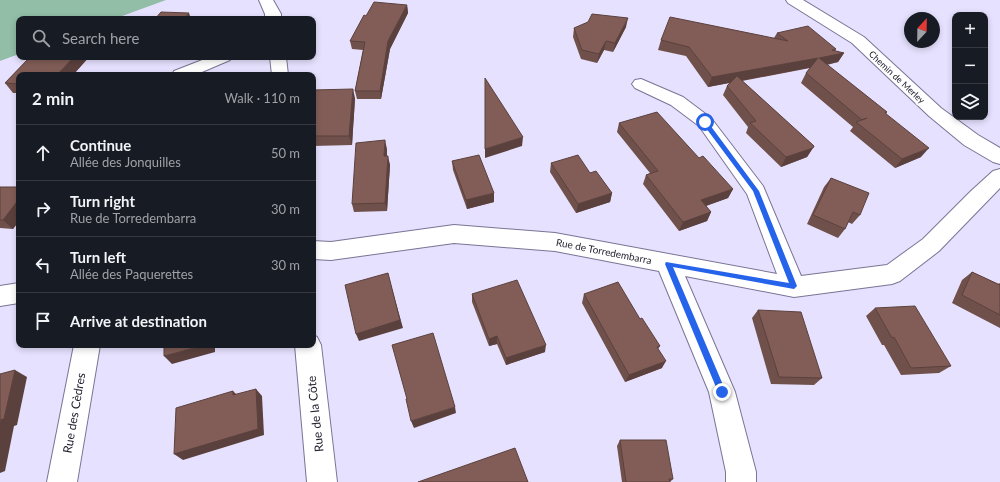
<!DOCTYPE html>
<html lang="en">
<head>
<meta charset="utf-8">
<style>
  body { margin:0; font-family:Lato,sans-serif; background:#20242c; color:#f1f3f6 }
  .controls { position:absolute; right:12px; top:12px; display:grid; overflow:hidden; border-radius:8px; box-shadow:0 2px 6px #0003 }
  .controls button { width:36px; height:36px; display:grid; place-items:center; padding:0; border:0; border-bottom:1px solid #363941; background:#171b24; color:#f1f3f6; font:20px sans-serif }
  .compass { position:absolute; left:904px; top:12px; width:36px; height:36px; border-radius:50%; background:#171b24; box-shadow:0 2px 6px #0003; rotate:22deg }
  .stop { position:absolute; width:12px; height:12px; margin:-9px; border:3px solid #2563eb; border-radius:50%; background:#fff }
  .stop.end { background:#2563eb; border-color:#fff; box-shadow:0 1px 4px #0008 }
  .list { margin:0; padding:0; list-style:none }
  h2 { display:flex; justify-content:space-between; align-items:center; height:52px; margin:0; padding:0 16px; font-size:17px }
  h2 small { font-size:13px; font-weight:400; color:#9ea1a6 }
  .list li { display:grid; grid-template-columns:26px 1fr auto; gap:12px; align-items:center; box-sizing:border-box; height:56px; padding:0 16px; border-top:1px solid #363941 }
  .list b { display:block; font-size:15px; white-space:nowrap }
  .list p { margin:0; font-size:13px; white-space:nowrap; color:#9ea1a6 }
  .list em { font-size:13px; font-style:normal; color:#9ea1a6 }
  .icon { flex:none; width:22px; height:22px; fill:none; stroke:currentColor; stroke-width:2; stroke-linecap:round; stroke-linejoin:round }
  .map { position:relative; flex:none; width:1000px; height:482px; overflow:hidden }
  .search { position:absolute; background:#171b24; box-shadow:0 2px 6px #0003; left:16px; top:16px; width:300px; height:44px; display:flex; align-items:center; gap:10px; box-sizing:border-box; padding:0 14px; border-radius:8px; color:#9ea1a6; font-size:15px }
  .panel { position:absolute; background:#171b24; box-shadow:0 2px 6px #0003; left:16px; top:72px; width:300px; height:276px; border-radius:8px }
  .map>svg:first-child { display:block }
  .green { fill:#92bda7 }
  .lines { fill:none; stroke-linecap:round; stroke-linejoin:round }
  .minor-casing { stroke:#7a7495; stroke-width:2 }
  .minor { fill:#fff; fill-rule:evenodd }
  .wall { fill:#70504b }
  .shaded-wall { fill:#5b413d }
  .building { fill:#825d57; stroke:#5b413d }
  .route { fill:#2563eb }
  .labels { text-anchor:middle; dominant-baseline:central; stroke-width:4; stroke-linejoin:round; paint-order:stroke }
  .far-street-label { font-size:9px; fill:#252330; stroke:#fff }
  .street-label { font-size:10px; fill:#252330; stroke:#fff }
  .near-street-label { font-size:12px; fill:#252330; stroke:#fff }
</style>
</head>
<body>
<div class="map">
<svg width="1000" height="482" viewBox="0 0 1000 482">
  <rect width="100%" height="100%" fill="#e6e1fe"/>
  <path class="green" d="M0 0H166L114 19H19V54L0 61Z"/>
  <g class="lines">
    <g class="minor-casing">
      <g id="minor">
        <path d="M259 0H273L281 14V19H265V14Z"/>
        <path d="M786 0H803L864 37 941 108 978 135 1000 148V164L993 162 964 145 929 116 852 43 788 3Z"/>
        <path d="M210 57H232L230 60 195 75H172L174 71Z"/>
        <path d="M270 57H286L288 75H272Z"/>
        <path d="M641 79 683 97 711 118 763 186 801 276 887 265 923 239 971 191 993 171 1000 169V188L939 251 900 281 892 284 794 297 685 276 735 392 756 472V482H726V472L709 392 659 271 555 251 454 243 331 260 313 259V241L331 242 454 225 555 233 777 274 747 194 699 126 671 105 635 88 632 84 635 80Z"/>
        <path d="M19 283V303L0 306V286Z"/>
        <path d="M313 335 317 337 321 345 337 482H307L295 345H313Z"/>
        <path d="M74 345H100L77 482H47Z"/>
      </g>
    </g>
    <use href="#minor" class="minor"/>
  </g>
  <g class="wall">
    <path d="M407 5 408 13 390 49 381 99H357L355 91 363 50 352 49 350 41 366 16Z"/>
    <path d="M626 27 613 52 604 50 597 63 581 59 573 37 574 28Z"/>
    <path d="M777 33 835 51 844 53 838 62 827 65 887 112 886 114 921 157 895 168 850 131 853 127 801 83 806 73 810 68 742 81 814 146 807 157 781 167 746 133 748 127 723 95 727 86 729 83 708 87 686 56 658 50 661 40 774 38Z"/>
    <path d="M30 57H89L73 75H19V93H13L5 83Z"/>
    <path d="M313 90 355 98 352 145 313 146Z"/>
    <path d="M619 123 699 158 733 189 728 198 706 206 711 212 707 221 679 231 643 184 646 175 650 173 617 132Z"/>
    <path d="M387 149V156L390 165 387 211 354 212 352 204Z"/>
    <path d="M452 161 494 202 467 209 453 170Z"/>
    <path d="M551 163 612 193 610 202 576 213 550 172Z"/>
    <path d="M831 178 860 215 852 224 848 222 845 229 838 238 807 224 824 187Z"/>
    <path d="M0 187H19V221L13 229 0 228Z"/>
    <path d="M972 272 998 284 1000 283V328L952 303 962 280Z"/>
    <path d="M472 294 545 352 506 365 497 344 489 346 472 302Z"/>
    <path d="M584 294 640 319 660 346 658 349 662 368 625 382 582 303Z"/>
    <path d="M875 308 951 366 939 373 901 375 884 345H882L866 316Z"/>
    <path d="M758 310 822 378 814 385 771 384 752 318Z"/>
    <path d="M620 440 673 479 670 482H622L617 446Z"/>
  </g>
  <g class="shaded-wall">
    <path d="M407 5 408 13 390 49 381 99 380 91 388 41Z"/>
    <path d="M189 13 191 19H184Z"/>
    <path d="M628 18 626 27 613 52 615 43Z"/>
    <path d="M606 41 604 50 597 63 599 54Z"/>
    <path d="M836 49 833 55 844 53 838 62 814 67 819 58 832 50Z"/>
    <path d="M74 57H89L73 75H57Z"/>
    <path d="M818 58 813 67 708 87 712 77Z"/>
    <path d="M353 89 355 98 352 145 349 136Z"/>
    <path d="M523 137 522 146 485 158V149Z"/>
    <path d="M385 140 387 149 386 165 384 156Z"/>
    <path d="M813 148 807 157 781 167 786 157Z"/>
    <path d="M929 148 921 157 895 168 902 159Z"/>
    <path d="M388 156 390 165 387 211 385 203Z"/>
    <path d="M733 189 728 198 697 209 701 200Z"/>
    <path d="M494 193V202L467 209 466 200Z"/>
    <path d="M612 193 610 202 576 213 578 204Z"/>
    <path d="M19 199V221L13 229 3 220Z"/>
    <path d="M711 212 707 221 679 231 683 222Z"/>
    <path d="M390 282 403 328 359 341 356 334Z"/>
    <path d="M497 336V344L489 346V339Z"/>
    <path d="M205 345H224L215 347V352L172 364 164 356Z"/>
    <path d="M546 345 545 352 506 365V358Z"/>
    <path d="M666 361 662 368 625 382 629 375Z"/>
    <path d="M15 370 27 377 17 425 14 426 5 471 0 473V422Z"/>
    <path d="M256 389 262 396 264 435 183 460 174 454Z"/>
    <path d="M233 391 240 398 233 395Z"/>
    <path d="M455 407 456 413 414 428 411 421Z"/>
  </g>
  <g class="building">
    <path d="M374 2 407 5 388 41 380 91H355L365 42 350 41 364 15 366 16Z"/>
    <path d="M161 12 189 13 184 19H155Z"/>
    <path d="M592 14 628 18 615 43 606 41 599 54 582 50 574 28 588 22Z"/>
    <path d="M670 17 788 41 777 33 808 26 836 49 832 50 844 53 819 58 887 112 885 113 929 148 902 159 856 122 867 118 862 120 806 73 818 58 712 77 689 47 661 40Z"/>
    <path d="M30 57H74L57 75H19V84L5 83Z"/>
    <path d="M737 76 814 146 813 148 786 157 750 123 756 121 727 86Z"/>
    <path d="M485 78 523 137 485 149Z"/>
    <path d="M353 89 349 136H313V90Z"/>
    <path d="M657 112 699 158 703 156 733 189 701 200 711 212 683 222 646 175 658 171 619 123Z"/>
    <path d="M385 140 384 156H388L385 203 352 204 356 143Z"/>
    <path d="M479 155 494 193 466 200 452 161Z"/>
    <path d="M578 155 590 173 596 171 612 193 578 204 551 163Z"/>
    <path d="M831 178 869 193 860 215 853 212 845 229 813 215Z"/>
    <path d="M0 187H19V199L3 220H0Z"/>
    <path d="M972 272 1000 285V315L962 295Z"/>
    <path d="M388 273 400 320 356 334 345 285Z"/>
    <path d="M517 280 546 345 506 358 497 336 489 339 472 294Z"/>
    <path d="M618 282 640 319 642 318 660 346 657 347 666 361 629 375 584 294Z"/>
    <path d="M915 306 951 366 911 368 894 337 892 338 875 308Z"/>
    <path d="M758 310 801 312 822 378 779 377Z"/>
    <path d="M433 333 455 407 411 421 406 399H407L392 345Z"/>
    <path d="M164 345H205L164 356Z"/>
    <path d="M15 370 4 419 0 420V422V374Z"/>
    <path d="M256 389 258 429 174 454 176 408 233 391V395Z"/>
    <path d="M620 440H666L673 479H669L670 482H626Z"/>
    <path d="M515 448 528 482H418Z"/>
  </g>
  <path class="route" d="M703 121H707L759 191 797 286 794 289 673 267 726 392 722 395 718 392 665 264 666 262 789 283 753 191 703 124Z"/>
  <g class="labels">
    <g class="far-street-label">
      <text transform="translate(897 77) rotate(43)">Chemin de Merley</text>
    </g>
    <g class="street-label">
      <text transform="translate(604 251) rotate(11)">Rue de Torredembarra</text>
    </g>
    <g class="near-street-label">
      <text transform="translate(74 413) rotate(-80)">Rue des Cèdres</text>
      <text transform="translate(315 414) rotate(-96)">Rue de la Côte</text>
    </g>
  </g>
</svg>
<div class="controls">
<button>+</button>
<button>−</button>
<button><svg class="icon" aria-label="layers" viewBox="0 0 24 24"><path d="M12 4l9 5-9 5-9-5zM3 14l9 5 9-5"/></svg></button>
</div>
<svg class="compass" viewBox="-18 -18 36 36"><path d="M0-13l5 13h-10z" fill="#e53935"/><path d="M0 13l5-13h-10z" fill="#9ea1a6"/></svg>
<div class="stop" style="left:705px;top:122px"></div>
<div class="stop end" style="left:722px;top:392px"></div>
<div class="search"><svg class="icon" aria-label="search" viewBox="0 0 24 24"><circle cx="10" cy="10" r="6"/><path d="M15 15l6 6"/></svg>Search here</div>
<section class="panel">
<h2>2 min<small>Walk · 110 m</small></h2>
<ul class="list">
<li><svg class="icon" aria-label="ahead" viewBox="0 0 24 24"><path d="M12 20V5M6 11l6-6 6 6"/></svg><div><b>Continue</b><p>Allée des Jonquilles</p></div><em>50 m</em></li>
<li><svg class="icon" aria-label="right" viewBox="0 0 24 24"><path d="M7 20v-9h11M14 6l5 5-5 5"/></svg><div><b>Turn right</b><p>Rue de Torredembarra</p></div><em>30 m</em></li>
<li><svg class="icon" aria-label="left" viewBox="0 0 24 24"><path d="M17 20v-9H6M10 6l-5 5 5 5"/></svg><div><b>Turn left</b><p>Allée des Paquerettes</p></div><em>30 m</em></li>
<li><svg class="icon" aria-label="arrive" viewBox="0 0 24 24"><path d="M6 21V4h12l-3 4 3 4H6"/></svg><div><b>Arrive at destination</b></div></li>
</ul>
</section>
</div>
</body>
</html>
